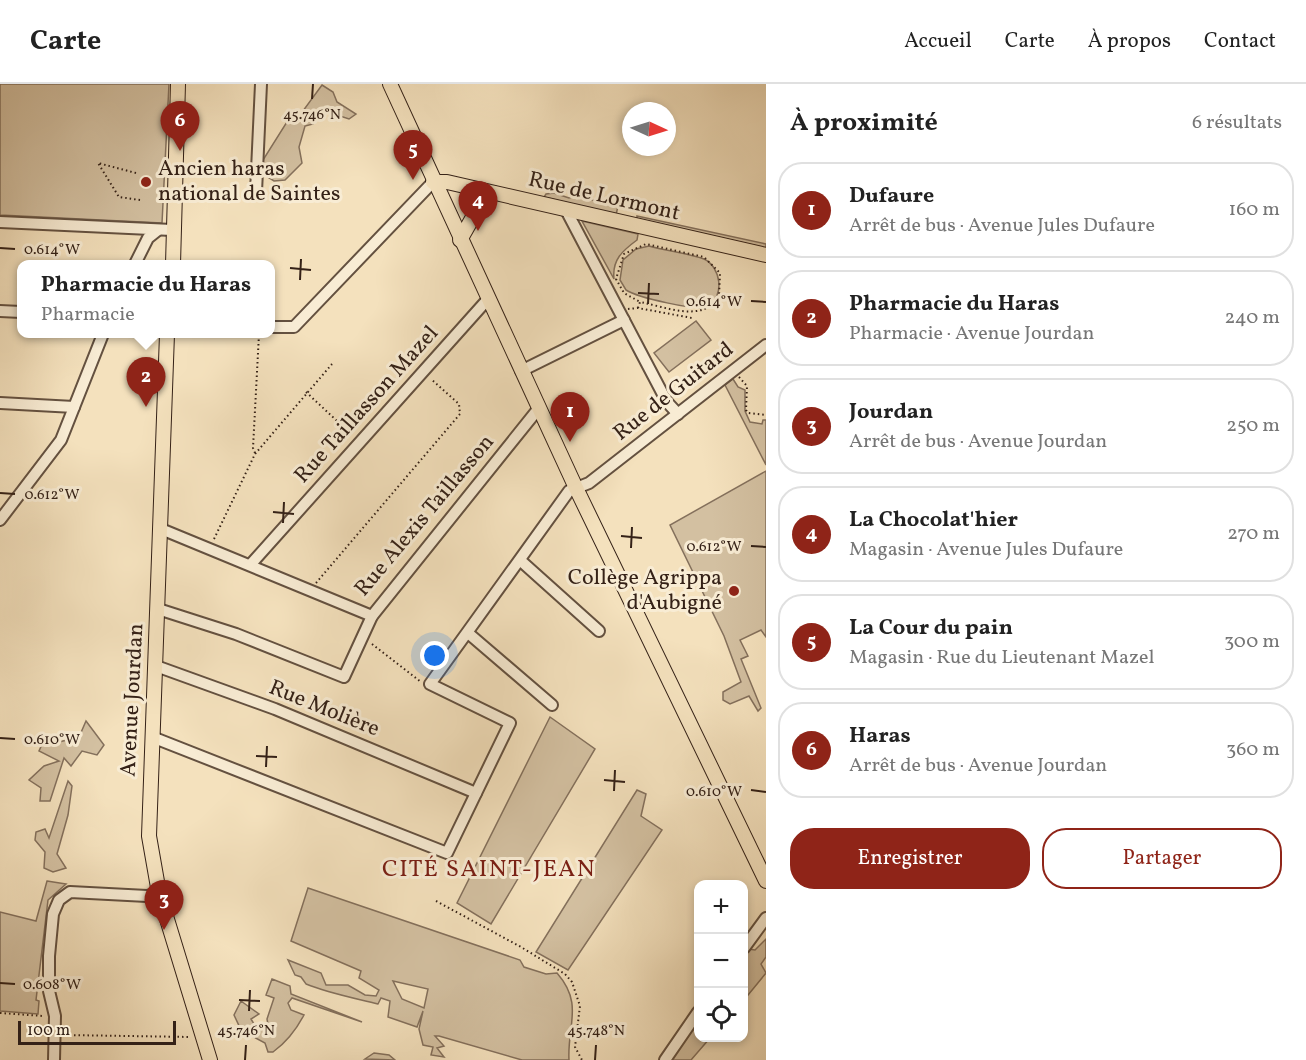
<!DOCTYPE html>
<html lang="fr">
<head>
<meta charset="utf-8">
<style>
  body { margin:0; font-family:Vollkorn,serif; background:#f6f6f6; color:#222 }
  .controls { position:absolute; right:18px; bottom:18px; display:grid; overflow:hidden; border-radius:12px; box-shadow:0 3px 9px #0003 }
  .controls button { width:54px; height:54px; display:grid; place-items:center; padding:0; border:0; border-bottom:2px solid #e0e0e0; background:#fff; color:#222; font:30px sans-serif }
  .compass { position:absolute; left:622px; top:18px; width:54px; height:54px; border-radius:50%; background:#fff; box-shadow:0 3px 9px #0003; rotate:94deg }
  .scale { position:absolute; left:18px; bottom:15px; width:158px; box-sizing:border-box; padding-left:6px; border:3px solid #342117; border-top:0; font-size:16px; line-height:21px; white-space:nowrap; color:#342117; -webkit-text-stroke:4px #f8ecd4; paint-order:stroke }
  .you { position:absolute; left:435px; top:572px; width:21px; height:21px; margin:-15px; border:4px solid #fff; border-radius:50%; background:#1a73e8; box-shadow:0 0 0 9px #1a73e833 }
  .badge { display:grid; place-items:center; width:39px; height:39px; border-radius:50%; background:#8f2418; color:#fff; font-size:20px; font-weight:700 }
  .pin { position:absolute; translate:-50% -50px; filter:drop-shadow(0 2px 3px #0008) }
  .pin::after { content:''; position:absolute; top:32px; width:21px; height:18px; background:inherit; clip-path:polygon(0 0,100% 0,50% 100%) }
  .popup { position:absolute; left:17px; top:176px; width:258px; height:78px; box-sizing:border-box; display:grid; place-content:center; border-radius:12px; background:#fff; filter:drop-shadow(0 2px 4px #0005); font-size:20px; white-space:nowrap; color:#767676 }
  .popup b { font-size:22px; color:#222 }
  .popup::after { content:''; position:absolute; left:50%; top:100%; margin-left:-12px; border:12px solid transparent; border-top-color:#fff }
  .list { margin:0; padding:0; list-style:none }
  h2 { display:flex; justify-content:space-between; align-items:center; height:78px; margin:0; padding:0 24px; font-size:26px }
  h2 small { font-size:20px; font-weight:400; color:#767676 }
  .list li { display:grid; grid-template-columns:39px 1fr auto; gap:18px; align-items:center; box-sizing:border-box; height:96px; margin:0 12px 12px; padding:0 12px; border:2px solid #e0e0e0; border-radius:24px }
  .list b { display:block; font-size:22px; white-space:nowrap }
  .list p { margin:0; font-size:20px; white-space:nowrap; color:#767676 }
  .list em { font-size:20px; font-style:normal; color:#767676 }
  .actions { display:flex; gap:12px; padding:18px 24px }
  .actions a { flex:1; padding:14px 0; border:2px solid #8f2418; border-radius:24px; text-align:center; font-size:21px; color:#8f2418 }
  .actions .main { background:#8f2418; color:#fff }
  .icon { flex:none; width:33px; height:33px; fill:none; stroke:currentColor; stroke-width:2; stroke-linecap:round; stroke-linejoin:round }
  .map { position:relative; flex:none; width:766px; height:976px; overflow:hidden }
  header { display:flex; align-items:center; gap:36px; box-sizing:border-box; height:84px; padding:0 30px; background:#fff; border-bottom:2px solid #e0e0e0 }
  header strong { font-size:28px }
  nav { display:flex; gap:33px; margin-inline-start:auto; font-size:21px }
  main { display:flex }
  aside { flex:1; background:#fff }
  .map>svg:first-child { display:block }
  .green { fill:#d3c0a1; stroke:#84705c; stroke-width:1.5; fill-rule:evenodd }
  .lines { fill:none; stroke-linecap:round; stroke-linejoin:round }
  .minor-casing { stroke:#645140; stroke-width:14 }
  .major-casing { stroke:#342117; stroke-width:16 }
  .path { stroke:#342117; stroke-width:2; stroke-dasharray:1.5 3; stroke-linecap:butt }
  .minor { stroke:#f8ecd4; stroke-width:10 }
  .major { stroke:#f4e1bd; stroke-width:14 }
  .ticks { fill:none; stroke:#342117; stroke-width:2 }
  .poi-dot { fill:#8f2418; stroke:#f8ecd4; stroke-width:2 }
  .labels { text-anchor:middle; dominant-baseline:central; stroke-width:6; stroke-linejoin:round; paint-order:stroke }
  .poi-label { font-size:22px; fill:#342117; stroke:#f8ecd4; text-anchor:start }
  .street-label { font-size:22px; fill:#342117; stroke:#f8ecd4 }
  .neighbourhood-label { font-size:24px; letter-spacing:1.5px; fill:#7a1f14; stroke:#f8ecd4 }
  .ticks-label { font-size:15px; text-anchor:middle; fill:#342117; stroke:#f8ecd4; stroke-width:6; stroke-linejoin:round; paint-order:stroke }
</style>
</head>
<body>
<header>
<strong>Carte</strong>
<nav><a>Accueil</a><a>Carte</a><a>À propos</a><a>Contact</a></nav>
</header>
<main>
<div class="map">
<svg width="766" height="976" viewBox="0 0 766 976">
  <rect width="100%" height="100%" fill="#f4e1bd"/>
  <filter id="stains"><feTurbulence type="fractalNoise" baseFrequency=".00333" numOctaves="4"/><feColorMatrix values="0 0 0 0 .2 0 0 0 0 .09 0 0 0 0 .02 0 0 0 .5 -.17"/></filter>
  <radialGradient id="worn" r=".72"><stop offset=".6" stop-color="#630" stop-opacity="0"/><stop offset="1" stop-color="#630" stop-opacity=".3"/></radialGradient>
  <g class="green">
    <path d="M0 0H169L162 139 0 131Z"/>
    <path d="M322 1 333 8 337 18 356 30 349 35 331 29H314L313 40 305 42 299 63 302 79 285 96 274 97 263 90V76L290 33 303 27Z"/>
    <path d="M554 109 569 114 576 112 618 122 616 131 544 113 546 110Z"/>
    <path d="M637 132 766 160V164L637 135Z"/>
    <path d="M582 137 638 150 637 156C622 167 612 176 614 195Z"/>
    <path d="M649 162C667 167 687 169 704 175 721 183 725 212 708 222 697 228 637 213 626 206L620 196 623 176 636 165Z"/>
    <path d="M696 237 711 256 669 288 654 269Z"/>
    <path d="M733 295 738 303 745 306V327L750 338 762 340 763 336H766V381L725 301Z"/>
    <path d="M766 387V553L761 546 740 556 748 572 741 575 761 624 758 627 749 612 730 620 723 616V608L741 598 724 552 670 441Z"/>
    <path d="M550 633 595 665 491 840 457 819Z"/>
    <path d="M86 637 104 661 97 671 82 667 71 682 64 674 50 717H40L41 704 29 696 44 682 59 677 39 667 45 654 59 658 79 653Z"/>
    <path d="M68 697 72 702 68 731 57 770 66 784 53 788 44 784 45 768 35 756 36 748 45 745 49 754Z"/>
    <path d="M637 706 646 710 641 732 662 746 568 886 536 868Z"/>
    <path d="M47 797 66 800 48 816 36 916 39 917 38 930 0 927V828L36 837Z"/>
    <path d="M308 804 520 876 524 883 546 890 557 889C584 920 567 941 569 976H522L439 952H435L444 962 437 964 444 973 431 971 433 963 423 961 419 945 423 927 417 943 388 933 390 917 381 914 378 920C354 914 328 909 306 900L301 893 295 891 288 876 321 889 326 901H348L365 911 376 912 379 906 359 894 361 887 291 857ZM393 897 428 905 424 924 402 915Z"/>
    <path d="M766 855V873L761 880 766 889 744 916V875L748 865 755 866Z"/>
    <path d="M272 895 290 902 291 910 362 938 292 914 288 919 291 926 304 931C296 946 287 958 273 968H268L265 959 241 946 234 931 241 917 259 930 251 935 257 945 269 946 267 935 274 914 266 911Z"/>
    <path d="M698 932V954H710L691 976H669Z"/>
    <path d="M374 969 389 971 395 976 365 975Z"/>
  </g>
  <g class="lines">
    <g class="minor-casing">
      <g id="minor">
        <path d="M256 108 261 0"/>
        <path d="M566 126 667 318 678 330"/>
        <path d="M0 138 172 146"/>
        <path d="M135 180 148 154 158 146"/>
        <path d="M0 227 21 228"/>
        <path d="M270 243H294L433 98"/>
        <path d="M521 287 624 236"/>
        <path d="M0 319 74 323"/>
        <path d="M0 436 61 356 103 250"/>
        <path d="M161 445 372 532"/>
        <path d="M521 477 599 547"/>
        <path d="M251 480 488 215"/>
        <path d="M158 525 236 550 344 593 372 532 539 324"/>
        <path d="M468 549 552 621"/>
        <path d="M156 582 275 625 476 709"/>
        <path d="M152 653 447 769 510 639 430 600 569 407 589 399 766 261"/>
        <path d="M744 864 766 834"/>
        <path d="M54 976 55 932 49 907V872L53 830 59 816 70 808 147 812 159 809"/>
        <path d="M665 976 698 928"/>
      </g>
    </g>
    <g class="major-casing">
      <g id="major">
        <path d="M390 0 576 404 766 797"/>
        <path d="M433 98H447L766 171"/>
        <path d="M460 156 481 119 493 109"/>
        <path d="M173 180 178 0"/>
        <path d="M167 250 149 752 159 809 210 976"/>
      </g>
    </g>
    <g class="path">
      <path d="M136 89 98 79 119 113 140 116"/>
      <path d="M638 224 640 218C666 223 702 239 719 213L720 189 704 173 646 160 624 170 616 195 624 209 640 218"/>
      <path d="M628 225 638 224 692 234"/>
      <path d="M739 293 747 302 746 326 748 329 766 331"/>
      <path d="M306 308 352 351"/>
      <path d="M255 369 253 364 259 250"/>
      <path d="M214 455 255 370 332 280"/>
      <path d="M316 499 460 330 459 320 431 295"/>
      <path d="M372 560 421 598"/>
      <path d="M436 817 521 863 565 890 572 898 580 922 575 963 582 976"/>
      <path d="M0 929 43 932"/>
      <path d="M65 951 191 953"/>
    </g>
    <use href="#minor" class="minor"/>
    <use href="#major" class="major"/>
  </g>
  <path class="ticks" d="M312 15 313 0M0 164 15 165M290 184 311 186M300 196 301 175M638 209 659 210M751 217 766 218M648 220 649 199M0 409 15 410M273 428 294 430M283 439 284 418M621 452 642 454M751 462 766 463M631 464 632 443M0 654 15 655M256 672 277 673M266 683 267 662M604 696 625 698M751 706 766 708M614 707 615 686M0 899 15 900M239 916 260 917M249 927 250 906M245 976 246 961M595 976 596 961"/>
  <g class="poi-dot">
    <circle cx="146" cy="98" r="6"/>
    <circle cx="734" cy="507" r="6"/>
  </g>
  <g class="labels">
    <g class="poi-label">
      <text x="158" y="85">Ancien haras<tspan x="158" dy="25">national de Saintes</tspan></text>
      <text x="722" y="494" text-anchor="end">Collège Agrippa<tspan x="722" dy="25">d'Aubigné</tspan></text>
    </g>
    <g class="street-label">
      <text transform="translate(604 113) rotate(13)">Rue de Lormont</text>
      <text transform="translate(674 308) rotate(-38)">Rue de Guitard</text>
      <text transform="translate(367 321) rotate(-48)">Rue Taillasson Mazel</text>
      <text transform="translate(425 432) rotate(-50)">Rue Alexis Taillasson</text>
      <text transform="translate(133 616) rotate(-87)">Avenue Jourdan</text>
      <text transform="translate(324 625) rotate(22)">Rue Molière</text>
    </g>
    <g class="neighbourhood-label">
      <text x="489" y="786">CITÉ SAINT-JEAN</text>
    </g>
  </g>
  <g class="ticks-label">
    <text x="312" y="35">45.746°N</text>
    <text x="52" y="170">0.614°W</text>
    <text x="714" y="222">0.614°W</text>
    <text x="52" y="415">0.612°W</text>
    <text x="714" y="467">0.612°W</text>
    <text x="52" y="660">0.610°W</text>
    <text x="714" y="712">0.610°W</text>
    <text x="52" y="905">0.608°W</text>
    <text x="246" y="951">45.746°N</text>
    <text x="596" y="951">45.748°N</text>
  </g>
  <rect width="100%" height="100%" filter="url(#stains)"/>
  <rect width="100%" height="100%" fill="url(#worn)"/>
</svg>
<div class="controls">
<button>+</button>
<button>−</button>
<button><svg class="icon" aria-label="locate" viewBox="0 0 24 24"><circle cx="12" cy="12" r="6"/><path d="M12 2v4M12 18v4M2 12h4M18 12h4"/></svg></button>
</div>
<svg class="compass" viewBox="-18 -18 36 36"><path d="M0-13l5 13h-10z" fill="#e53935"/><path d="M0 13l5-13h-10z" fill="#767676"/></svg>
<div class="scale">100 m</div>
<div class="you"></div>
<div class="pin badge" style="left:570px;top:358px">1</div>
<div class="pin badge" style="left:146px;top:323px">2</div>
<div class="popup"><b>Pharmacie du Haras</b>Pharmacie</div>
<div class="pin badge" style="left:164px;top:846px">3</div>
<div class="pin badge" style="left:478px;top:147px">4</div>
<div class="pin badge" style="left:413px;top:96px">5</div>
<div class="pin badge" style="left:180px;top:67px">6</div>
</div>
<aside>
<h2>À proximité<small>6 résultats</small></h2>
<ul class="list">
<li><span class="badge">1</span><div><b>Dufaure</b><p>Arrêt de bus · Avenue Jules Dufaure</p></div><em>160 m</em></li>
<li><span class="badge">2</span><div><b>Pharmacie du Haras</b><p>Pharmacie · Avenue Jourdan</p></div><em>240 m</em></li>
<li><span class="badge">3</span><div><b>Jourdan</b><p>Arrêt de bus · Avenue Jourdan</p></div><em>250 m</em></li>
<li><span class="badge">4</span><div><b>La Chocolat'hier</b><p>Magasin · Avenue Jules Dufaure</p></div><em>270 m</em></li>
<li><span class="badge">5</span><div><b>La Cour du pain</b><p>Magasin · Rue du Lieutenant Mazel</p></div><em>300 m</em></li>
<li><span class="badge">6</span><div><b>Haras</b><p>Arrêt de bus · Avenue Jourdan</p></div><em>360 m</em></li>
</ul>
<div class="actions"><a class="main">Enregistrer</a><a>Partager</a></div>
</aside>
</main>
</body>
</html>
